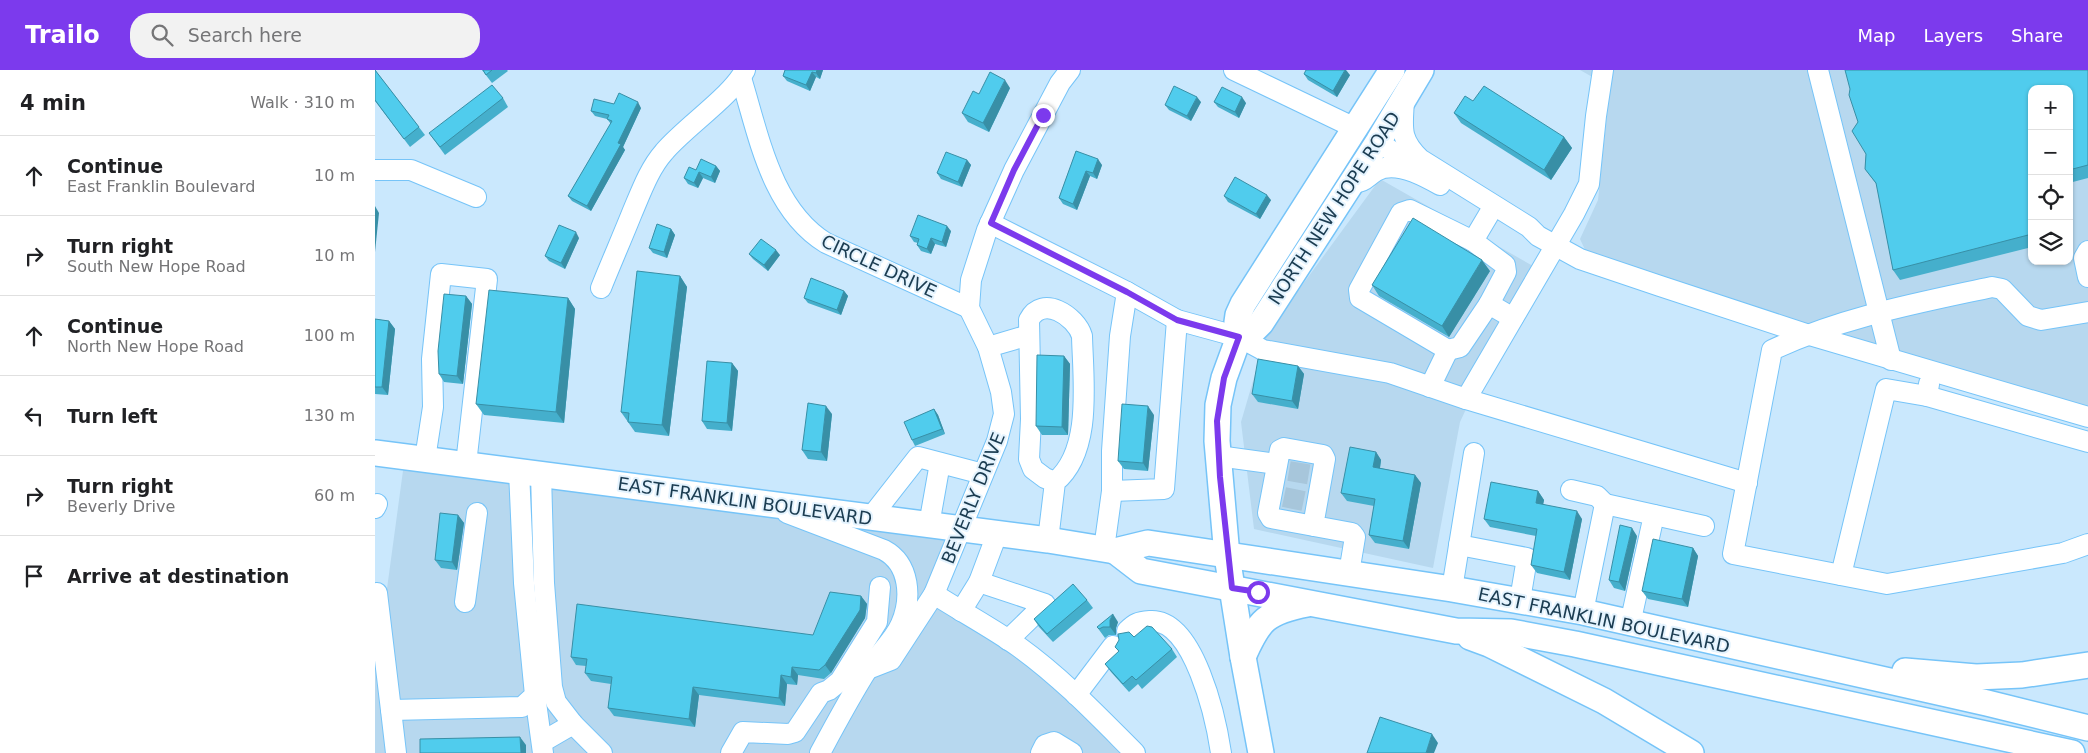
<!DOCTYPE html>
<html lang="en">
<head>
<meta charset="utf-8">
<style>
  body { margin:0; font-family:"DejaVu Sans",sans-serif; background:#f2f2f2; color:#202124 }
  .controls { position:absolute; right:15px; top:15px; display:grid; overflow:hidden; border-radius:10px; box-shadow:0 1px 4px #0004 }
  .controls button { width:45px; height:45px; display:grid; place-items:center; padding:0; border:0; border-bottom:1px solid #e0e0e0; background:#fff; color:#202124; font:25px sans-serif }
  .stop { position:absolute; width:15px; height:15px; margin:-11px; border:4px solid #7c3aed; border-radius:50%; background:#fff }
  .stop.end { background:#7c3aed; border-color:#fff; box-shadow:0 1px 5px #0008 }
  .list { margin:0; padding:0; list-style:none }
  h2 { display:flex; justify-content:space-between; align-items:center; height:65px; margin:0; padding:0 20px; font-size:21px }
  h2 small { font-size:16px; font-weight:400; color:#757577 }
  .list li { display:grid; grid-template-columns:32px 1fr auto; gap:15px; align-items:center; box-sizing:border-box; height:80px; padding:0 20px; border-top:1px solid #e0e0e0 }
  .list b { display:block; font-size:19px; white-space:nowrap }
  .list p { margin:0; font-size:16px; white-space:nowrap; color:#757577 }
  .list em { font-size:16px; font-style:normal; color:#757577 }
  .icon { flex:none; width:28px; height:28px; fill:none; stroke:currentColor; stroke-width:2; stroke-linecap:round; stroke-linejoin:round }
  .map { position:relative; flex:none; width:1713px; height:683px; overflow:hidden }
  header { display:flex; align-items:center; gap:30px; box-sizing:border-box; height:70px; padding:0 25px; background:#7c3aed; color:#fff }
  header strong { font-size:24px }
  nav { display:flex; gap:28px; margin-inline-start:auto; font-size:18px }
  .search { width:350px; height:45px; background:#f2f2f2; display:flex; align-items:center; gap:12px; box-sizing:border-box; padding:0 18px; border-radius:20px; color:#757577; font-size:19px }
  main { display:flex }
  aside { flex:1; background:#fff }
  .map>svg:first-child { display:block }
  .built { fill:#b7d8ef; fill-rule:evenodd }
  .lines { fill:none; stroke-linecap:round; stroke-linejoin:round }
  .minor-tunnel { stroke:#a7c6db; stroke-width:20; stroke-dasharray:20 10; stroke-linecap:butt }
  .minor-casing { stroke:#76c4f8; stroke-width:22 }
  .major-casing { stroke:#76c4f8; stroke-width:28 }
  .minor { stroke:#fff; stroke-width:20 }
  .major { stroke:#fff; stroke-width:25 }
  .wall { fill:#45afcc }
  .shaded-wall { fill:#388fa6 }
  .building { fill:#50cced; stroke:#388fa6 }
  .route { stroke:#7c3aed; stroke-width:6 }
  .labels { text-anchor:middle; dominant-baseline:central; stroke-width:4; stroke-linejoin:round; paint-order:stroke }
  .street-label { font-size:18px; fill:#1b3c51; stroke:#e4f3fe }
</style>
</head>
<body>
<header>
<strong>Trailo</strong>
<div class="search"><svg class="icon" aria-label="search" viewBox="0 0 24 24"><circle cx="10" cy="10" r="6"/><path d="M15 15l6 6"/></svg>Search here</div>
<nav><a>Map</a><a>Layers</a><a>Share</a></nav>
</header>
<main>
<aside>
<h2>4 min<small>Walk · 310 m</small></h2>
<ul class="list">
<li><svg class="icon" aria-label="ahead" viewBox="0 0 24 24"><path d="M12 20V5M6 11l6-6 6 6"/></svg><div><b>Continue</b><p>East Franklin Boulevard</p></div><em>10 m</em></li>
<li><svg class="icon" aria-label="right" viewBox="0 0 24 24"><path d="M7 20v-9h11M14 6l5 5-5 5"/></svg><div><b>Turn right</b><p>South New Hope Road</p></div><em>10 m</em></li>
<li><svg class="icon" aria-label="ahead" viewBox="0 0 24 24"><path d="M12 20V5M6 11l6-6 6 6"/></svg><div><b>Continue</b><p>North New Hope Road</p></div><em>100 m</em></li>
<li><svg class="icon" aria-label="left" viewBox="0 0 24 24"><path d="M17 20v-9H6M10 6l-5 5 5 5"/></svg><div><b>Turn left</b></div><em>130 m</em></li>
<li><svg class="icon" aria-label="right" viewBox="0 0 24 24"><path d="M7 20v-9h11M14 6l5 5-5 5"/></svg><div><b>Turn right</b><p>Beverly Drive</p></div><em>60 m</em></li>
<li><svg class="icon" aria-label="arrive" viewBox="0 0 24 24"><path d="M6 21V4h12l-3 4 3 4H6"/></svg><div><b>Arrive at destination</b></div></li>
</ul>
</aside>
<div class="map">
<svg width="1713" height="683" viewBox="0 0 1713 683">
  <rect width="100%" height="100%" fill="#cae8fd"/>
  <g class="built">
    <path d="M1205 0H1713V355L1212 184 1205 169 1223 130 1235 17ZM1657 19H1694V191H1657Z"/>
    <path d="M1005 109 1158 196 1085 352 1058 498 879 459 866 352 892 263Z"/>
    <path d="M30 386 586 459 559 524 643 576 760 683H0V540L11 526Z"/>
  </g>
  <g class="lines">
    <g class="minor-tunnel">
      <path d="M914 401 938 405"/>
      <path d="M909 427 933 432"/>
    </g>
    <g class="minor-casing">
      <g id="minor">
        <path d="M859 0 980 58"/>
        <path d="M1443 0 1516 290"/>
        <path d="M366 8C384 66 396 139 451 173L594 238"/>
        <path d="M1029 29C1028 56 1023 68 1045 89L1154 157 1163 166 1205 189 1285 216 1431 264 1713 347"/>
        <path d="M1003 72 1044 99"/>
        <path d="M0 100H36L101 127"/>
        <path d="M976 113C991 112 990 108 1001 101 1020 90 1048 105 1065 115"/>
        <path d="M615 153 752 222"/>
        <path d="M1098 171 1130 195 1131 202 1114 234"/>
        <path d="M1713 181 1709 188 1713 207"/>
        <path d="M226 218C236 193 247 168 257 143 266 122 274 99 289 82 310 57 357 26 370 0"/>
        <path d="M1713 242 1666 250 1653 246 1627 219 1617 217C1543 233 1467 247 1397 280L1358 484 1512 514 1688 483 1713 474"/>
        <path d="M613 277 654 265"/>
        <path d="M1073 280 1085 277 1114 234 1138 248"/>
        <path d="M1554 314 1552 326 1713 372"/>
        <path d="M1055 317 1073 280 985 228 984 220 1026 143 1035 140 1098 171 1114 144"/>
        <path d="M1091 329 1372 413"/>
        <path d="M843 386 902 394"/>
        <path d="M50 389 58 337 57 289 66 204 112 209 91 394"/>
        <path d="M166 404 169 513 177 617 181 632 198 654 227 683"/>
        <path d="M1196 420 1222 426 1230 434"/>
        <path d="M737 421 789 419 802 250"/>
        <path d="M0 438 2 434"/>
        <path d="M412 443 509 480C535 494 537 528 526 554 519 571 503 584 492 600 475 627 460 655 445 683"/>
        <path d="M496 447 543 387 608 404"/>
        <path d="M554 455 565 393"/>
        <path d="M938 456 950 389 948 385 909 378 905 380 893 443 896 448 977 463 980 467 974 503"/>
        <path d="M622 464 604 512 670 534 633 570"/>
        <path d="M673 470 680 412C718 381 708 310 707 266 701 246 667 224 654 250L656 349 654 389 658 399 670 408 680 412"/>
        <path d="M1084 475 1152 488 1145 530"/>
        <path d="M729 479 737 421V381L745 266 752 222 802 250 864 267 888 280 1015 303 1091 329 1199 144 1214 114 1221 46 1228 0"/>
        <path d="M1466 505 1511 319 1552 326"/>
        <path d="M1077 519 1099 383"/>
        <path d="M2 523 16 640"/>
        <path d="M559 524C587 542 617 558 644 577 687 608 723 646 760 683"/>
        <path d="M90 532 102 443"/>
        <path d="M586 541 604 512"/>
        <path d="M1208 542 1230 434 1329 456"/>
        <path d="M1255 554 1279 445"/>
        <path d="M752 561C760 553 763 552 775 551 819 548 841 649 846 683"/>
        <path d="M493 599 516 590 559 524 622 371 629 344 626 322 613 277 594 238 596 210 612 160 639 100 685 13 695 0"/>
        <path d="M701 625 738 576"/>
        <path d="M167 672 198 654"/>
        <path d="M21 683 16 640 147 637 160 625 149 513 144 401"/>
        <path d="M168 683 160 625 169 621"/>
        <path d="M356 683 368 662 413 664 420 662 446 623 454 620 465 611 502 552 505 517"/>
        <path d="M666 683 670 675 679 672 697 683"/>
      </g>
    </g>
    <g class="major-casing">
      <g id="major">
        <path d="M864 267 878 261 886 253 1003 72 1046 0"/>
        <path d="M0 383 673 470 740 481 773 473 1077 519 1208 542 1612 633 1713 658"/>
        <path d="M740 481 766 501 1081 561 1136 562 1200 574 1697 683"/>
        <path d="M1095 567 1114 574 1229 631 1316 683"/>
        <path d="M868 587C884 550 891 542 932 534"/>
        <path d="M1530 601 1601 607 1647 605 1713 595"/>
        <path d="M886 683 868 587 852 486 842 371 843 335 849 308 864 267 862 252 863 245 868 234 1017 0"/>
      </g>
    </g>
    <use href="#minor" class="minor"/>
    <use href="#major" class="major"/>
  </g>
  <g class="wall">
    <path d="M0 0 50 65 35 77 0 31Z"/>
    <path d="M107 0H132L133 1 117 13Z"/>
    <path d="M410 0H448L445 9 441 7 435 21 412 11 408 6Z"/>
    <path d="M1713 0V108L1694 113V19H1657V177L1525 210 1518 200 1502 115 1490 99 1491 84 1475 19Z"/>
    <path d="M929 4 975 5 962 27 933 10Z"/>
    <path d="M635 18 614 62 593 52 587 43 604 24Z"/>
    <path d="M128 28 133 37 70 85 54 63Z"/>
    <path d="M1098 31 1189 67 1197 78 1176 110 1086 53 1079 43Z"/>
    <path d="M826 32 816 51 794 40 790 35Z"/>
    <path d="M839 32 871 33 864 48 843 37Z"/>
    <path d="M239 34 266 38 248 77 250 80 216 141 197 131 193 126 236 54 232 49 220 46 216 41Z"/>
    <path d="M701 81 727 95 722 109 715 106 702 140 688 134 684 128Z"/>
    <path d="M592 90 596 95 587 117 566 109 562 103Z"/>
    <path d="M341 96 345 101 340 113 328 108 323 118 313 114 309 108 321 100Z"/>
    <path d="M849 126 896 130 885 149 853 132Z"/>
    <path d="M296 159 300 165 292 188 278 183 274 178Z"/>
    <path d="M576 161 571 177 560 174 556 184 546 181 542 175 543 173 539 172 535 166Z"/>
    <path d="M204 168 190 199 174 191 170 186Z"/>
    <path d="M374 184 405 185 393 201 378 189Z"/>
    <path d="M1115 201 1074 267 1004 226 997 215Z"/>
    <path d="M305 206 312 217 294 366 260 362 246 342Z"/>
    <path d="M469 221 473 226 466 245 433 233 429 228Z"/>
    <path d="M91 226 97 234 88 314 69 312 64 304Z"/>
    <path d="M193 228 200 239 189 353 109 345 101 334Z"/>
    <path d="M0 249 14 251 20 259 13 325 0 324Z"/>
    <path d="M689 286 695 294 693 365H667L661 356Z"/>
    <path d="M357 293 363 301 357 361 332 359 327 351Z"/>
    <path d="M923 296 929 304 923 339 883 332 877 324Z"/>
    <path d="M559 339 563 345 570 364 540 376 537 370Z"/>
    <path d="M457 344 452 391 433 389 427 380Z"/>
    <path d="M779 345 773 401 749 399 743 391Z"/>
    <path d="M1001 382 1006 390 1005 398 1040 405 1046 413 1034 479 1000 473 994 465 999 436 972 431 966 423Z"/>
    <path d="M1163 421 1169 430 1168 434 1207 449 1195 510 1162 503 1156 495 1161 466 1115 457 1109 449Z"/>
    <path d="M83 445 89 453 82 500 66 498 60 490Z"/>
    <path d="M1262 466 1250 521 1239 518 1234 510Z"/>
    <path d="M1318 478 1323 486 1313 537 1273 529 1267 521Z"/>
    <path d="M486 526 492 534 490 548 456 603 449 609 423 605 422 615 412 614 410 636 324 625 320 657 239 646 233 638 236 614 216 611 210 603 211 596 201 595 196 587 438 565Z"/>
    <path d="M712 530 718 538 678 572 664 557 659 549Z"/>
    <path d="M743 552 741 558V565H734L730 568 722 557Z"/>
    <path d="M759 567 797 579 802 587 767 619 763 614 754 622 736 602 730 594 744 582 740 577Z"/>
  </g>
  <g class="shaded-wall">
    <path d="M442 0H448L445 9 441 3Z"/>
    <path d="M970 0H971L975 5 962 27 958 21Z"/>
    <path d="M437 2 441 7 435 21 431 15Z"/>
    <path d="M630 10 635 18 614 62 608 53Z"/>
    <path d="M822 27 826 32 816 51 812 46Z"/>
    <path d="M867 27 871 33 864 48 860 42Z"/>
    <path d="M263 32 266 38 248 77 250 80 216 141 212 136Z"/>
    <path d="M1189 67 1197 78 1176 110 1169 100Z"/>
    <path d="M723 89 727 95 722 109 718 103Z"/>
    <path d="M592 90 596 95 587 117 583 112Z"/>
    <path d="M341 96 345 101 340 113 336 107Z"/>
    <path d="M711 101 715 106 702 140 698 134Z"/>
    <path d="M324 102 328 108 323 118 319 113Z"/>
    <path d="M892 125 896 130 885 149 881 144Z"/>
    <path d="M0 136 4 143 0 182Z"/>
    <path d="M572 156 576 161 571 177 567 172Z"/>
    <path d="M296 159 300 165 292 188 289 182Z"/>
    <path d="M201 162 204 168 190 199 186 193Z"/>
    <path d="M556 168 560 174 556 184 552 179Z"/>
    <path d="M401 180 405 185 393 201 389 195Z"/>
    <path d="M1107 190 1115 201 1074 267 1067 256Z"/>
    <path d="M305 206 312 217 294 366 287 355Z"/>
    <path d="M469 221 473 226 466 245 462 240Z"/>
    <path d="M91 226 97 234 88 314 82 306Z"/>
    <path d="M193 228 200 239 189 353 181 342Z"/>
    <path d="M14 251 20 259 13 325 7 317Z"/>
    <path d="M689 286 695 294 693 365 687 357Z"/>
    <path d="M357 293 363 301 357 361 352 353Z"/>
    <path d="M923 296 929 304 923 339 917 331Z"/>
    <path d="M451 336 457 344 452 391 446 382Z"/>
    <path d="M773 336 779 345 773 401 768 393Z"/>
    <path d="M559 339 563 345 570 364 567 359Z"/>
    <path d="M1001 382 1006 390 1004 405 998 397Z"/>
    <path d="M1040 405 1046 413 1034 479 1028 471Z"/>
    <path d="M1163 421 1169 430 1167 441 1161 433Z"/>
    <path d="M1202 441 1207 449 1195 510 1189 502Z"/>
    <path d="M83 445 89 453 82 500 77 492Z"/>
    <path d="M1257 458 1262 466 1250 521 1244 512Z"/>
    <path d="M1318 478 1323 486 1313 537 1307 529Z"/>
    <path d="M486 526 492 534 490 548 456 603 450 595Z"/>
    <path d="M738 544 743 552 741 558V565L735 557V550Z"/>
    <path d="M417 597 423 605 422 615 416 607Z"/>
    <path d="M406 605 412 614 410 636 404 628Z"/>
    <path d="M318 617 324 625 320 657 314 649Z"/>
    <path d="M1057 664 1063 673 1059 683H1051Z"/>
    <path d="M145 667 151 675V683H146Z"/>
  </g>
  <g class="building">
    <path d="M0 0 44 57 29 69 0 30Z"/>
    <path d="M108 0H117L111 5Z"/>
    <path d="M410 0H442L441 3 437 2 431 15 408 6Z"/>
    <path d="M931 0H970L958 21 929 4Z"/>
    <path d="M1470 0H1713V95L1694 100V19H1657V164L1518 200 1501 113 1490 99 1491 84 1477 61 1483 52 1474 25 1475 19Z"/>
    <path d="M615 2 630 10 608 53 587 43 598 21 604 24Z"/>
    <path d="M117 15 128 28 65 77 54 63Z"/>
    <path d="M799 16 822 27 812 46 790 35Z"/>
    <path d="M1109 16 1189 67 1169 100 1079 43 1090 26 1098 31Z"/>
    <path d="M847 17 867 27 860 42 839 32Z"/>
    <path d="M244 23 263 32 243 73 246 74 212 136 193 126 237 51 232 49 234 45 216 41 219 29 239 34Z"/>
    <path d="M701 81 723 89 718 103 711 101 698 134 684 128Z"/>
    <path d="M571 82 592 90 583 112 562 103Z"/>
    <path d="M326 89 341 96 336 107 324 102 319 113 309 108 314 97 321 100Z"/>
    <path d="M860 107 892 125 881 144 849 126Z"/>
    <path d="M543 145 572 156 567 172 556 168 552 179 542 175 544 169 535 166Z"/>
    <path d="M1038 148 1107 190 1067 256 997 215Z"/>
    <path d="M282 154 296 159 289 182 274 178Z"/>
    <path d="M184 155 201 162 186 193 170 186Z"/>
    <path d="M386 169 401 180 389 195 374 184Z"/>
    <path d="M262 201 305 206 287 355 253 352 254 343 246 342Z"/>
    <path d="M436 208 469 221 462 240 429 228Z"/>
    <path d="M114 220 193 228 181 342 101 334Z"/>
    <path d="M69 224 91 226 82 306 64 304 63 281Z"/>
    <path d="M0 249 14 251 7 317H0Z"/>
    <path d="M662 285 689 286 687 357 661 356Z"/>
    <path d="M883 289 923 296 917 331 877 324Z"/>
    <path d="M332 291 357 293 352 353 327 351Z"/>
    <path d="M433 333 451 336 446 382 427 380Z"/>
    <path d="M747 334 773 336 768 393 743 391Z"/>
    <path d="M559 339 567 359 537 370 529 352Z"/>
    <path d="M975 377 1001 382 998 397 1040 405 1028 471 994 465 1000 429 966 423Z"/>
    <path d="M1116 412 1163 421 1161 433 1202 441 1189 502 1156 495 1162 459 1109 449Z"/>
    <path d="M65 443 83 445 77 492 60 490Z"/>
    <path d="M1245 455 1257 458 1244 512 1234 510Z"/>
    <path d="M1278 469 1318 478 1307 529 1267 521Z"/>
    <path d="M698 514 712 530 672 564 659 549Z"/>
    <path d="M455 522 486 526 485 540 450 595 444 600 417 597 416 607 406 605 404 628 318 617 314 649 233 638 237 607 210 603 212 589 196 587 202 534 438 565Z"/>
    <path d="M738 544 735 550V557H728L724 559 722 557Z"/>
    <path d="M772 556 777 557 797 579 761 610 757 606 748 614 730 594 744 581 740 577 744 570 743 564 754 562 759 567Z"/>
    <path d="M1005 647 1057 664 1051 683H992Z"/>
    <path d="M145 667 146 683H45V669Z"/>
  </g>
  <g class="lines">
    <path class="route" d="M668 45 639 100 616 153 752 222 802 250 864 267 849 308 842 351 845 407 857 518 883 522"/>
  </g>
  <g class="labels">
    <g class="street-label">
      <text transform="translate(959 138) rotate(-57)">NORTH NEW HOPE ROAD</text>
      <text transform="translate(504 196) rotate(25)">CIRCLE DRIVE</text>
      <text transform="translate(598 428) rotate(-68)">BEVERLY DRIVE</text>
      <text transform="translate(370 431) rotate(8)">EAST FRANKLIN BOULEVARD</text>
      <text transform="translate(1229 550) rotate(12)">EAST FRANKLIN BOULEVARD</text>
    </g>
  </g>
</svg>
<div class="controls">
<button>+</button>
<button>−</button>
<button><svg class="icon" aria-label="locate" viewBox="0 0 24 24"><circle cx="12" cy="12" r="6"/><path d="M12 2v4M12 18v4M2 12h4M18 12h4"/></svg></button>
<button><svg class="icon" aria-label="layers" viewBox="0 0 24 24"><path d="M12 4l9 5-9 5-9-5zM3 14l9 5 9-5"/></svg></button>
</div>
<div class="stop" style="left:883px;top:522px"></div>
<div class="stop end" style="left:668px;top:45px"></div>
</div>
</main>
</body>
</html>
